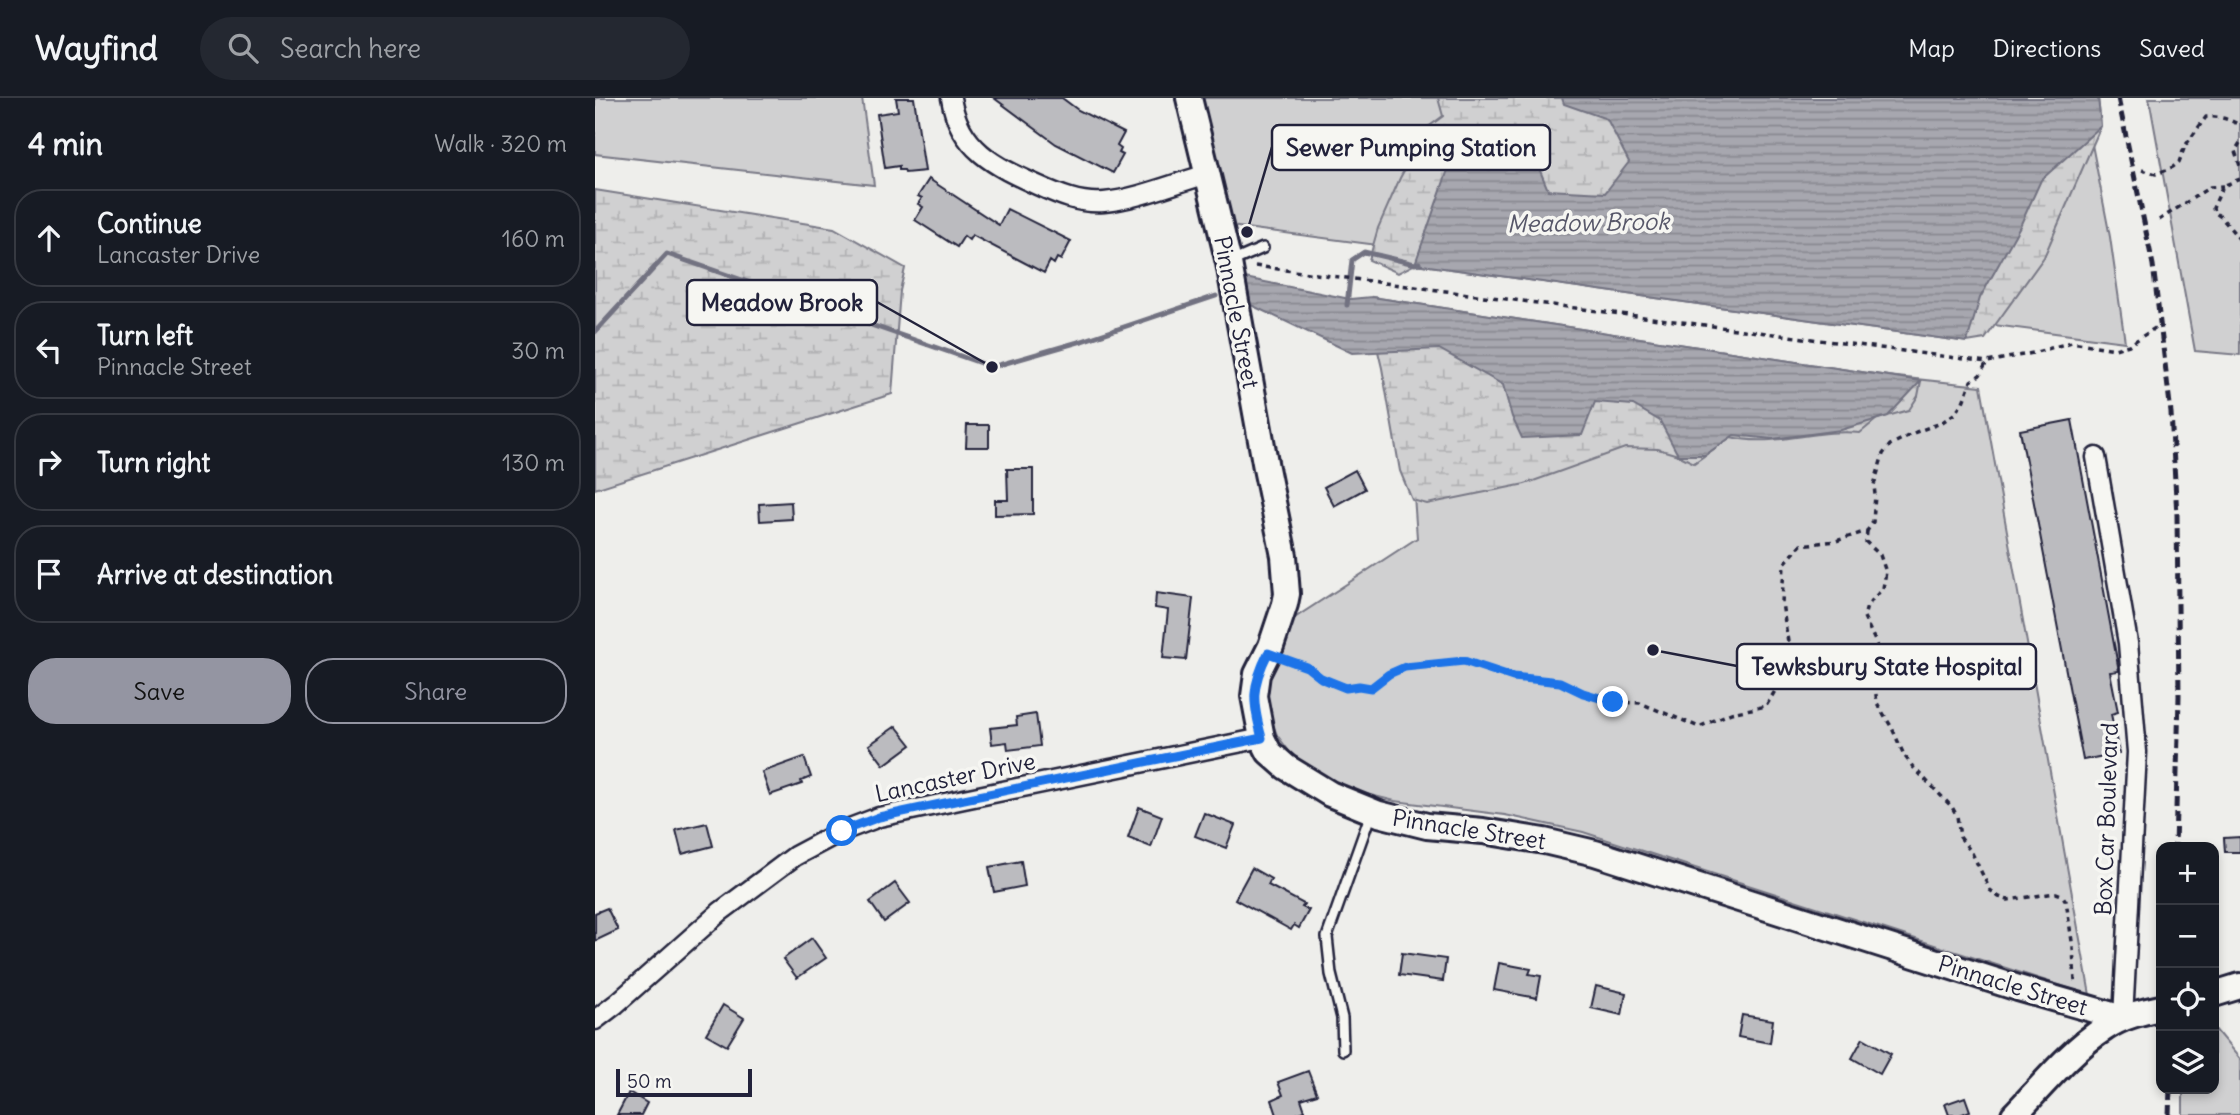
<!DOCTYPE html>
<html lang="en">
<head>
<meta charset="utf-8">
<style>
  body { margin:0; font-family:Delius,sans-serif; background:#242831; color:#f1f3f6 }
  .controls { position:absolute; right:21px; bottom:21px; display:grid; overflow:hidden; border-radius:14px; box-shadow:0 4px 10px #0003 }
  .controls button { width:63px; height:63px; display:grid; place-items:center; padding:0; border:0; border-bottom:2px solid #363941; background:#171b24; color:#f1f3f6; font:35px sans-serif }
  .scale { position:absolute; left:21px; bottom:18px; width:136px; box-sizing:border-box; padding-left:7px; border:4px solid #22223b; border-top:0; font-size:19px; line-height:24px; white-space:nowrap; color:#22223b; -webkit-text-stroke:5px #f6f6f2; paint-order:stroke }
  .stop { position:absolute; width:21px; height:21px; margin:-16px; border:5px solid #1a73e8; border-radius:50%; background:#fff }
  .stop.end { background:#1a73e8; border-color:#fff; box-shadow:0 2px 7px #0008 }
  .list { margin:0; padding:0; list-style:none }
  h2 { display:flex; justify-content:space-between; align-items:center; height:91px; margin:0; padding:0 28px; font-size:30px }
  h2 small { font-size:23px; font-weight:400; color:#9ea1a6 }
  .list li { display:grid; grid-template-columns:46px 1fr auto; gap:21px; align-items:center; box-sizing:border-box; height:98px; margin:0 14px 14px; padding:0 14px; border:2px solid #363941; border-radius:28px }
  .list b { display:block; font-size:26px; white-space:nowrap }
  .list p { margin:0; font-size:23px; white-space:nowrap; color:#9ea1a6 }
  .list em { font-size:23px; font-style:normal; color:#9ea1a6 }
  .actions { display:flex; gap:14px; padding:21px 28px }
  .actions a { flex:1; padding:16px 0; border:2px solid #9495a2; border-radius:28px; text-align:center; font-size:24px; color:#9495a2 }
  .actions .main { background:#9495a2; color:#111 }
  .icon { flex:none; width:38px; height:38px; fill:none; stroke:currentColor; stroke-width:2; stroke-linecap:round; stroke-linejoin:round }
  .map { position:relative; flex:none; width:1645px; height:1017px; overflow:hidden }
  header { display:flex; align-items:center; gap:42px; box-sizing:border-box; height:98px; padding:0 35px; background:#171b24; border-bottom:2px solid #363941 }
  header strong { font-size:33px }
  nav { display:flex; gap:38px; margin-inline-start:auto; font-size:24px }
  .search { width:490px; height:63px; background:#242831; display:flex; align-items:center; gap:18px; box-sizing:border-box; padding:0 24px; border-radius:38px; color:#9ea1a6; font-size:26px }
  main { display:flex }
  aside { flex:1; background:#171b24 }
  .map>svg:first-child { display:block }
  .green { fill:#d0d0d1; stroke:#797986; stroke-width:2 }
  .wetland { fill:url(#wetland-marsh); stroke:#797986; stroke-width:2 }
  .water { fill:url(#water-rules); stroke:#727281; stroke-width:2 }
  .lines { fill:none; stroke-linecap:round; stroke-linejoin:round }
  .stream { stroke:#727281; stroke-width:5 }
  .building { fill:#bbbbbf; stroke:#22223b; stroke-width:2 }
  .lane-casing { stroke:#22223b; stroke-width:14 }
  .street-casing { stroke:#22223b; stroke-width:23 }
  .secondary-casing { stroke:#22223b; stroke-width:30 }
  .path { stroke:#22223b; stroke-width:3.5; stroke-dasharray:5 5; stroke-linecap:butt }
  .lane { stroke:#f6f6f2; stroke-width:9 }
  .street { stroke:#f6f6f2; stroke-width:18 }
  .secondary { stroke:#f6f6f2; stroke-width:24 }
  .rail { stroke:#22223b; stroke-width:5; stroke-dasharray:10 5; stroke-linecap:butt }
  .route { stroke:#1a73e8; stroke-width:9 }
  .labels { text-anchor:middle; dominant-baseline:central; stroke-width:7; stroke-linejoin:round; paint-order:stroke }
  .street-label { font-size:23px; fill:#22223b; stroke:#f6f6f2 }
  .water-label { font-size:24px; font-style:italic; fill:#575769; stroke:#f6f6f2 }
  .leader { fill:none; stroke:#22223b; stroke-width:2.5 }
  .callout-dot { fill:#22223b; stroke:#f6f6f2; stroke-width:2.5 }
  .callout { fill:#f6f6f2; stroke:#22223b; stroke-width:2.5 }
  .callout-label { font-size:24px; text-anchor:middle; font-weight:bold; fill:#22223b }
</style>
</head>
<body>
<header>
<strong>Wayfind</strong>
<div class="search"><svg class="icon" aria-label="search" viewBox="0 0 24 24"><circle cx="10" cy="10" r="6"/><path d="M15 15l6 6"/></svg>Search here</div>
<nav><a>Map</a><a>Directions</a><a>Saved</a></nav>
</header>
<main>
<aside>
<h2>4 min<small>Walk · 320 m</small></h2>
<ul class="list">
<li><svg class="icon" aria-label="ahead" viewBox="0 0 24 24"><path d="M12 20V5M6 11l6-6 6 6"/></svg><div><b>Continue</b><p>Lancaster Drive</p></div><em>160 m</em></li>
<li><svg class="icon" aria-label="left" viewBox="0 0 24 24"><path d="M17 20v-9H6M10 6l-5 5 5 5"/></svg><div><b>Turn left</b><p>Pinnacle Street</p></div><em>30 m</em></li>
<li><svg class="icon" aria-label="right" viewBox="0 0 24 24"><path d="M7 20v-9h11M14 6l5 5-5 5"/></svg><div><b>Turn right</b></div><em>130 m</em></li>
<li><svg class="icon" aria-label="arrive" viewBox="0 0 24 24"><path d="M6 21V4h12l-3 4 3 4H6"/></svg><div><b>Arrive at destination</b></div></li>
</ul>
<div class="actions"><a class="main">Save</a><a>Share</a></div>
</aside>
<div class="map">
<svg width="1645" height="1017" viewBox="0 0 1645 1017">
  <defs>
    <pattern id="wetland-marsh" width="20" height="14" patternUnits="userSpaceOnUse" patternTransform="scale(1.75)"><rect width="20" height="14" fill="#d0d0d1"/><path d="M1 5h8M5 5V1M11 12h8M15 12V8" fill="none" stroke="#b2b2b4"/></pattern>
    <pattern id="water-rules" width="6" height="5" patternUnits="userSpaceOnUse" patternTransform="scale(1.75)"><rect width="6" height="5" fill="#a7a7af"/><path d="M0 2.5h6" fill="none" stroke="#888890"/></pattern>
  </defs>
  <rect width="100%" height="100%" fill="#eeeeeb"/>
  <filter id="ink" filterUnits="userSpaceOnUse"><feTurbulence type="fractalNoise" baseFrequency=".0143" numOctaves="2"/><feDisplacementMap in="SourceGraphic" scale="14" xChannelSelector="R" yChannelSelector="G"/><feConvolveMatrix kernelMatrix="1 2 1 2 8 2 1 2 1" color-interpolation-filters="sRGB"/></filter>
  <g filter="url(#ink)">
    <g class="green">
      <path d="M0 0H267L279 87 0 56Z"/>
      <path d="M596 0H1488L1515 139 1530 244 628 127Z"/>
      <path d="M1554 0H1645V257L1600 253Z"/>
      <path d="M807 226 1386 288 1495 897 988 734 910 717 800 703 767 695 740 686 713 670 697 657 682 637 675 620 671 596 673 583 692 525 822 440Z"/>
      <path d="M1619 930 1645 961V1017H1588V991H1619Z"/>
    </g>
    <g class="wetland">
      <path d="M843 0H1503L1506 28 1449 159 1390 241 1372 244 820 166 803 175 774 162 783 130 805 80 832 30 848 18Z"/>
      <path d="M0 92 239 130 310 170 305 193 297 296 0 391Z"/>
      <path d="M777 199 1326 283 1323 298 1314 312 1282 321 1265 335C1222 330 1178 350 1136 339L1099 365 1083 357 1063 351 1030 350 930 386 832 406 817 402 805 373 787 270 777 228Z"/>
    </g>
    <g class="water">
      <path d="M967 0H1503L1506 28 1446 82 1425 128 1385 200 1372 244 820 166 863 43 934 46 953 92 1010 95 1034 64 1012 21 969 6Z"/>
      <path d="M650 180 755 201 777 199 1326 283 1293 318 1246 332 1177 341 1139 337 1110 357H1083L1065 323 1038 307 1000 304 987 337 927 340 917 319 908 287 844 251 757 255 656 207Z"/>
    </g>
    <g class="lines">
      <g class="stream">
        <path d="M752 207 757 162 769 154 820 166 824 165"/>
        <path d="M0 234 72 156 397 269 487 243 621 198"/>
      </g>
    </g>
    <g class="building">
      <path d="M301 0H319L330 73 310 75 309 72H304V68L290 70 282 16 303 13Z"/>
      <path d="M399 0H467L483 12 529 35 522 48 526 51 524 55 528 57 518 75 461 46Z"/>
      <path d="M334 81 404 127 412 111 476 143 466 162 462 160 459 166 455 163 449 175 377 137 374 142 369 138 362 149 320 122 328 109 323 106 327 100 323 98Z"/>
      <path d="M1477 322 1524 573 1515 574 1523 614 1516 616 1524 655 1488 662 1425 332Z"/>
      <path d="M372 327H394V349H371Z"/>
      <path d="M412 371H438V416L400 417V402H413Z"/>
      <path d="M760 372 770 391 739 408 729 389Z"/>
      <path d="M196 404 197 421 165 423 164 406Z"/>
      <path d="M561 495 598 500 591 562 568 560 573 512 560 510Z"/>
      <path d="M441 616 445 648 413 652 412 644 397 646 395 630 422 627 421 619Z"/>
      <path d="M301 628 316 647 289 667 274 647Z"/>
      <path d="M209 659 216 679 206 683 207 686 175 697 167 674Z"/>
      <path d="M544 709 567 718 556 749 533 740Z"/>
      <path d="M609 715 640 727 631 750 600 738Z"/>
      <path d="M112 725 118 748 87 756 81 732Z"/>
      <path d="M1645 739V754H1630L1629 740Z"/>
      <path d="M426 763 430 788 399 794 394 769Z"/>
      <path d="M657 770 676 781 673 787 709 806 707 809 714 812 704 830 699 827 696 832 640 801Z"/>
      <path d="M300 785 315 805 289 824 275 804Z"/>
      <path d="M12 810 23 832 0 843V815Z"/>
      <path d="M217 840 231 860 202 880 188 861Z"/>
      <path d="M807 855 851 861 848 883 804 877Z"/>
      <path d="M904 865 936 871 934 876 946 878 942 900 899 892Z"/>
      <path d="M1001 888 1031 895 1027 917 996 910Z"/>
      <path d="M128 907 149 920 132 948 111 936Z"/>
      <path d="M1147 917 1178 922 1175 945 1143 939Z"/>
      <path d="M1268 940 1296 956 1285 976 1257 960Z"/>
      <path d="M713 973 722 996 706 1001 710 1013 699 1017H682L677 1002 688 997 683 984Z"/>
      <path d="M34 994 52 1005 46 1017H22Z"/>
      <path d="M1370 999 1375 1013 1365 1017H1354L1350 1006Z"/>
    </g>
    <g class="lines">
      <g class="lane-casing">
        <g id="lane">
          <path d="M636 164 668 150"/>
          <path d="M748 952 747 920 736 876 732 839 776 715"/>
        </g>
      </g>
      <g class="street-casing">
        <g id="street">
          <path d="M356 0C364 51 400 68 442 87 464 97 485 106 509 104 542 101 580 85 613 76"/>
          <path d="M1501 359 1533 545 1542 654 1528 920"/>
          <path d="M0 922 21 906 125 814 200 758 247 733 284 719 369 701 667 640"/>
        </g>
      </g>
      <g class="secondary-casing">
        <g id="secondary">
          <path d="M594 0 634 165 671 370 689 458 692 496 690 506 676 548 662 576 659 598 667 640 674 654 691 669 735 696 784 716 832 728 888 733 949 743 1000 755 1423 890 1528 920"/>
          <path d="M1619 896 1645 888"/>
          <path d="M1419 1017C1446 989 1477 951 1510 930 1527 918 1547 914 1566 910"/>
        </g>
      </g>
      <g class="path">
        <path d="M1645 45 1640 53 1645 68"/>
        <path d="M1547 72 1561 76 1578 69 1584 64 1590 48 1611 19C1625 18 1633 21 1645 27"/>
        <path d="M1645 81 1628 88 1618 110 1619 114 1626 119 1645 142"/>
        <path d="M1564 122 1615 89 1628 88"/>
        <path d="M660 168 1392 264 1438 255 1477 244 1520 251 1534 247 1566 226"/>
        <path d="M1272 433 1271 444 1285 457 1291 474 1288 490 1272 508 1269 519 1282 547 1279 581 1282 605 1297 630 1309 657 1318 669 1357 709 1362 718 1365 739 1377 755 1395 792 1404 799 1413 802 1461 795 1467 797 1471 803 1478 850 1480 884"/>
        <path d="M691 562 712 569 726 580 751 590 764 588 776 590 795 576 810 569 869 563 918 579 965 584 988 595 1018 604 1045 605 1104 629 1136 615 1171 608 1189 578 1186 555 1193 544 1187 505 1189 466 1206 447 1241 443 1272 433 1278 424 1280 397 1279 387 1288 356 1295 347 1321 334 1346 325 1359 316 1368 304 1376 283 1385 277 1392 264"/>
      </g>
      <use href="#lane" class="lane"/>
      <use href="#street" class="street"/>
      <use href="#secondary" class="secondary"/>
      <g class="rail">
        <path d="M1523 0 1558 167 1576 315 1582 417 1584 598 1580 749"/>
        <path d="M1574 1017 1575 991"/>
      </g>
    </g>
  </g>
  <g class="lines" filter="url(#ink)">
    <path class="route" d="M247 733 284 719 369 701 667 640C657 603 656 589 673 555L712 569 726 580 751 590 764 588 776 590 794 576 810 569 869 563 918 579 965 584 988 595 1018 604"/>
  </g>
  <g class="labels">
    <g class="street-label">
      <text transform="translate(642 214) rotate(79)">Pinnacle Street</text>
      <text transform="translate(360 679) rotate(-12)">Lancaster Drive</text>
      <text transform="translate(1511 721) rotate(-88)">Box Car Boulevard</text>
      <text transform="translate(874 731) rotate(9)">Pinnacle Street</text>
      <text transform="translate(1418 887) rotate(17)">Pinnacle Street</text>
    </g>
    <g class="water-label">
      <text transform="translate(993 124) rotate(-1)">Meadow Brook</text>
    </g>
  </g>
  <path class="leader" d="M652 134L677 49M397 269L282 204M1058 552L1142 568"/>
  <g class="callout-dot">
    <circle cx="652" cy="134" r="7"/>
    <circle cx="397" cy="269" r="7"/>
    <circle cx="1058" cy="552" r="7"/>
  </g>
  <g class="callout">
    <rect x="677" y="27" width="278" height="45" rx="7"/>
    <rect x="92" y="182" width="190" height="45" rx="7"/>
    <rect x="1142" y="546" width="299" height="45" rx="7"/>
  </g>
  <g class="callout-label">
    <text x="816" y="58">Sewer Pumping Station</text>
    <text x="187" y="213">Meadow Brook</text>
    <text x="1292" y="577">Tewksbury State Hospital</text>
  </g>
</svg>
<div class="controls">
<button>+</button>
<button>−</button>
<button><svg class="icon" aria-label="locate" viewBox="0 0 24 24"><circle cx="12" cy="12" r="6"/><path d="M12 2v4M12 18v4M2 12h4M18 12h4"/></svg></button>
<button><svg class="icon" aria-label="layers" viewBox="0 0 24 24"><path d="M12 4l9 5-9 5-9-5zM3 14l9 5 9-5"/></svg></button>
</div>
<div class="scale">50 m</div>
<div class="stop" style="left:247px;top:733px"></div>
<div class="stop end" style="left:1018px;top:604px"></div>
</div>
</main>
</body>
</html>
